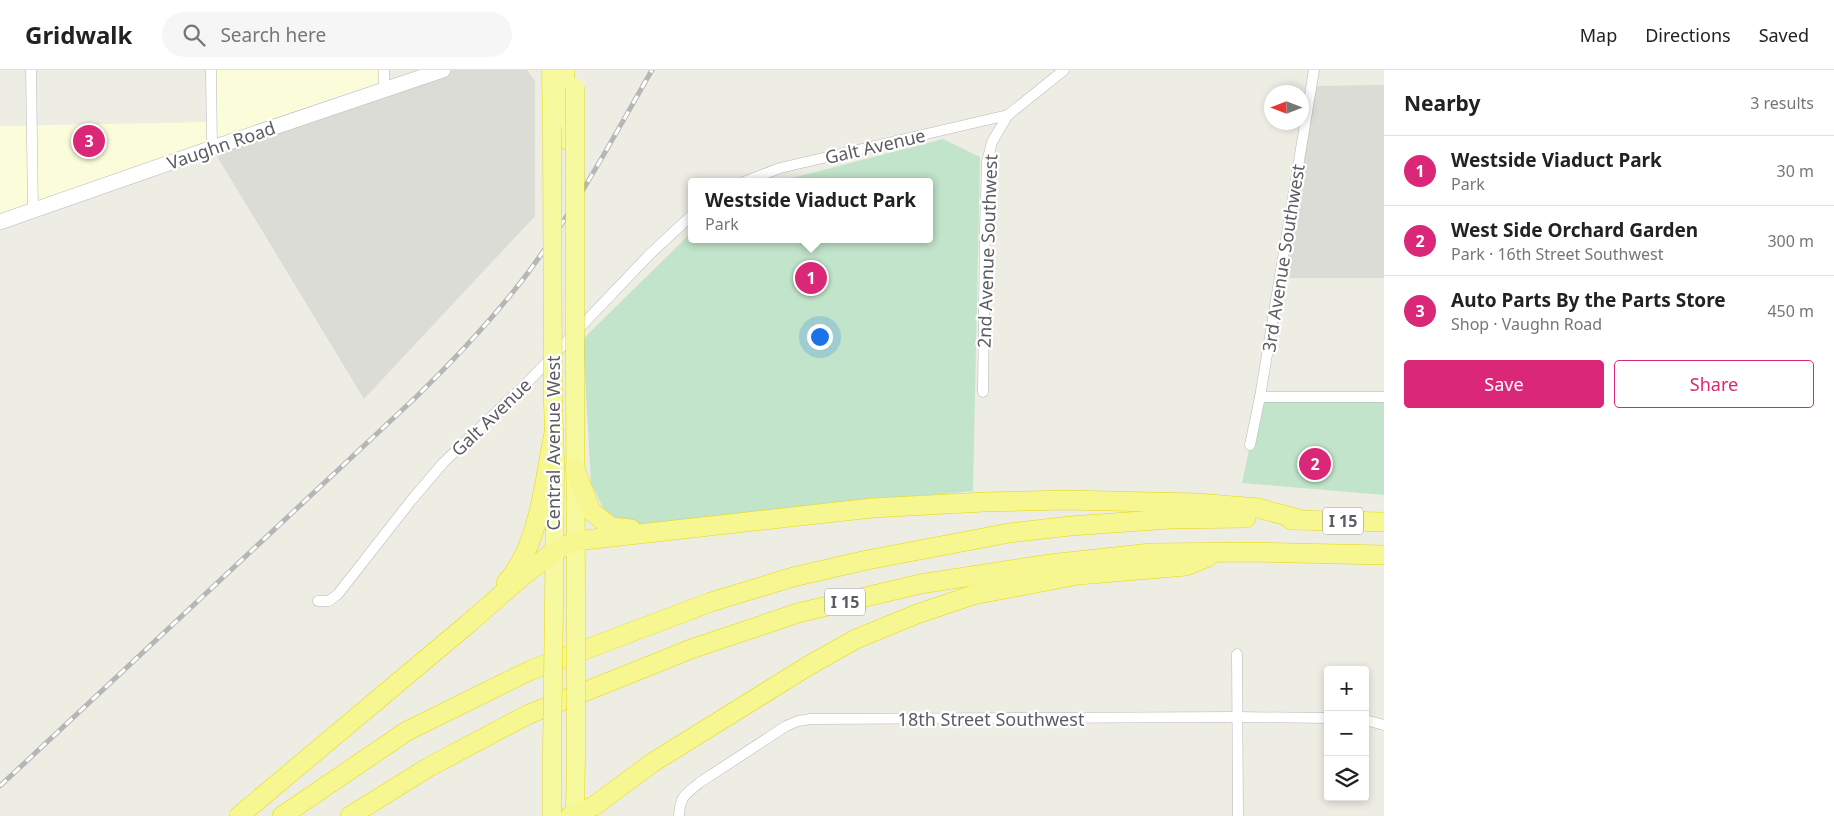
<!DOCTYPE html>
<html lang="en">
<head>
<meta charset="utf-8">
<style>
  body { margin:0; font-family:"Noto Sans",sans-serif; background:#f6f6f6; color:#222 }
  .controls { position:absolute; right:15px; bottom:15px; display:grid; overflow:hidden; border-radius:5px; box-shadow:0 2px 8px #0003 }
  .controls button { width:45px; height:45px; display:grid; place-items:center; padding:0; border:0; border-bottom:1px solid #e0e0e0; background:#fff; color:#222; font:25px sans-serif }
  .compass { position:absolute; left:1264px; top:15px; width:45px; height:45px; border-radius:50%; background:#fff; box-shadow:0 2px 8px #0003; rotate:270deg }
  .you { position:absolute; left:819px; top:266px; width:18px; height:18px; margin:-12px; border:4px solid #fff; border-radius:50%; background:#1a73e8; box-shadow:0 0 0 8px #1a73e833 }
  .badge { display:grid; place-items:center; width:32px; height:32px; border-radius:50%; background:#db2777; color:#fff; font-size:16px; font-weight:700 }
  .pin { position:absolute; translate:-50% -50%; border:2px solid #fff; box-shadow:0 1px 5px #0006 }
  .popup { position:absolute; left:688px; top:108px; width:245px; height:65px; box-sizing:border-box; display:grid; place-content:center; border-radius:5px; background:#fff; filter:drop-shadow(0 1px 4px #0005); font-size:16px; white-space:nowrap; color:#767676 }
  .popup b { font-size:19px; color:#222 }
  .popup::after { content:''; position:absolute; left:50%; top:100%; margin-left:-10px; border:10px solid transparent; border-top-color:#fff }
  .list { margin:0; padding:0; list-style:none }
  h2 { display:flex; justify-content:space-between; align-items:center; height:65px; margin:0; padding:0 20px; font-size:21px }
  h2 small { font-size:16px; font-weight:400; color:#767676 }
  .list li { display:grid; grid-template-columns:32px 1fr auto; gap:15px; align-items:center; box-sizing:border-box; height:70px; padding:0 20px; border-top:1px solid #e0e0e0 }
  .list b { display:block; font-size:19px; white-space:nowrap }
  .list p { margin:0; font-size:16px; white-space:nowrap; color:#767676 }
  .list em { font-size:16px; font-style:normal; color:#767676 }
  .actions { display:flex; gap:10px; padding:15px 20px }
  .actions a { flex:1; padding:11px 0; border:1px solid #db2777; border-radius:5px; text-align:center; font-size:18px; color:#db2777 }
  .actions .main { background:#db2777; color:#fff }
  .icon { flex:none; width:28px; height:28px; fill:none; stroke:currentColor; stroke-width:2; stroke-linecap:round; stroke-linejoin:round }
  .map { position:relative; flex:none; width:1384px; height:746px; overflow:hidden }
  header { display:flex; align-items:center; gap:30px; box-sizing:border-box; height:70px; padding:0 25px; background:#fff; border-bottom:1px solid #e0e0e0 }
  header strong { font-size:24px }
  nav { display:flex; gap:28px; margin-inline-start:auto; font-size:18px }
  .search { width:350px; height:45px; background:#f6f6f6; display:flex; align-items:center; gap:12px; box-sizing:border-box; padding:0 18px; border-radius:28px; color:#767676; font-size:19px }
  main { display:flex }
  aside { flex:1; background:#fff }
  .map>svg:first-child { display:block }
  .commercial { fill:#fbfcda }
  .industrial { fill:#dcdcd6 }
  .green { fill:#c1e4ca }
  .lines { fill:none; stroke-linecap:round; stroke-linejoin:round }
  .minor-casing { stroke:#b6b7bd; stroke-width:11 }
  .secondary-casing { stroke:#b7b8bf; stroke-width:16 }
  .trunk-casing { stroke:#e5d80c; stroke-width:19 }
  .motorway-casing { stroke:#e5d80c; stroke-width:20 }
  .minor { stroke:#fff; stroke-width:10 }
  .secondary { stroke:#fff; stroke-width:15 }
  .trunk { stroke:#f6f99e; stroke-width:18 }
  .motorway { stroke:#f7f791; stroke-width:19 }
  .rail-casing { stroke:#b6b6b7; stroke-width:5 }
  .rail { stroke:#fff; stroke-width:3; stroke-dasharray:9; stroke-linecap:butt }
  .trunk-bridge-casing { stroke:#e5d80c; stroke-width:19; stroke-linecap:butt }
  .trunk-bridge { stroke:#f6f99e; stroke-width:18 }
  .labels { text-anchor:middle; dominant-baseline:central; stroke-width:4.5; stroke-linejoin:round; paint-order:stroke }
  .shield { fill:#fff; stroke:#8d8e92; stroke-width:1 }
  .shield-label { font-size:16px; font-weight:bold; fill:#5c5d63 }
  .street-label { font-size:18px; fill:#5c5d63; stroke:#fff }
</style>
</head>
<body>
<header>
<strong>Gridwalk</strong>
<div class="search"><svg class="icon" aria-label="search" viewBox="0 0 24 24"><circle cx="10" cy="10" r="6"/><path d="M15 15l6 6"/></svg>Search here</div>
<nav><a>Map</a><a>Directions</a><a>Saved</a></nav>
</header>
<main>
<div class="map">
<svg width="1384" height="746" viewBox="0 0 1384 746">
  <rect width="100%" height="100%" fill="#edede4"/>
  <path class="commercial" d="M211 0H384V19L0 152V56L211 52Z"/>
  <g class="industrial">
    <path d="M435 0H527L535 11V146L364 329 212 78Z"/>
    <path d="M1384 15V208H1280L1311 16Z"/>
  </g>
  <g class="green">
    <path d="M943 69 980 87 973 421 633 455 606 444 591 413 583 269 692 162V169H930V112H777Z"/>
    <path d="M1260 327H1384V425L1242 413Z"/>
  </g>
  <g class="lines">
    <g class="minor-casing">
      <g id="minor">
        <path d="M31 0 33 140"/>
        <path d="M211 0 212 78"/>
        <path d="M384 19V0"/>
        <path d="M744 112 780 98 1008 45"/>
        <path d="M983 322 985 159 987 92 992 72 1008 45 1064 0"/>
        <path d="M1260 327H1384"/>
        <path d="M1250 375 1260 327 1314 0"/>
        <path d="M318 531H329L338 524 410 432 443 393 527 313 649 185 692 145"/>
        <path d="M1237 584 1238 746"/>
        <path d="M1365 650 1384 655"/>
        <path d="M679 746C680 726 685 725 699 713L786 656 798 651 811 649 1237 647 1328 648"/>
      </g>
    </g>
    <g class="secondary-casing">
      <path id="secondary" d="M0 152 212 78 443 0"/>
    </g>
    <g class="trunk-casing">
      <g id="trunk">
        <path d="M551 0 552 57"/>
        <path d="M565 0 568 71"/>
        <path d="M575 304 576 527"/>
        <path d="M553 333 555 392 554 535"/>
        <path d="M552 681V746"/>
        <path d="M575 744 576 685"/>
      </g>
    </g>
    <g class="motorway-casing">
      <g id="motorway">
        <path d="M575 399 591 441 611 457 631 459"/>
        <path d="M1291 450 1384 452"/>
        <path d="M506 513C540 475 544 411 554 363"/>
        <path d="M239 746 469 553 518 510 553 482 576 471 872 438 984 432 1066 430 1197 433 1258 438 1302 450"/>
        <path d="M282 746 407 661 531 600 711 532 793 507 867 490 1009 463 1070 456 1170 449 1246 448"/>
        <path d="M350 746 429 697 527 645 691 579 798 543 920 514 1050 494 1151 483 1253 482 1384 485"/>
        <path d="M570 746 594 736 652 693 808 596 856 569 917 544 973 525 1078 505 1186 496 1208 487"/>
      </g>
    </g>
    <use href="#minor" class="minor"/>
    <use href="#secondary" class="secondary"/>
    <use href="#trunk" class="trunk"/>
    <use href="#motorway" class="motorway"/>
    <g class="rail-casing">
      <path id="rail" d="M0 716 415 328C455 289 493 249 527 204 574 141 613 68 652 0"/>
    </g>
    <use href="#rail" class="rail"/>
    <g class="trunk-bridge-casing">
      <g id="trunk-bridge">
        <path d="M575 17V304"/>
        <path d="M552 57 553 333"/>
        <path d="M576 527V685"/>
        <path d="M552 681 554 535"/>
      </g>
    </g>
    <use href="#trunk-bridge" class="trunk-bridge"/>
  </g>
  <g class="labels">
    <g class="shield">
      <rect x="1323" y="437.5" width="40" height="27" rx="4"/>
      <rect x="825" y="518.5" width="40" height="27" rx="4"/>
    </g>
    <g class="shield-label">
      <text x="1343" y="451">I 15</text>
      <text x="845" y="532">I 15</text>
    </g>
    <g class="street-label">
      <text transform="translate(221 75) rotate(-19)">Vaughn Road</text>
      <text transform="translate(875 76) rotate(-13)">Galt Avenue</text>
      <text transform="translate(987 181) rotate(-88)">2nd Avenue Southwest</text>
      <text transform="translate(1283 188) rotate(-81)">3rd Avenue Southwest</text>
      <text transform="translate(491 347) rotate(-44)">Galt Avenue</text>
      <text transform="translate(553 373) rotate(-90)">Central Avenue West</text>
      <text x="991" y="649">18th Street Southwest</text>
    </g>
  </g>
</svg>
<div class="controls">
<button>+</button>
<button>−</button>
<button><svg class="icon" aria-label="layers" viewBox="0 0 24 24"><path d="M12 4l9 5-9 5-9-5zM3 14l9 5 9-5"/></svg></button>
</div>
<svg class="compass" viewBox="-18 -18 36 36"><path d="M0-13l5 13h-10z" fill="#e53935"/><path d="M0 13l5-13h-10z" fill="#767676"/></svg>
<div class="you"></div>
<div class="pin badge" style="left:811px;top:208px">1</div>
<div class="popup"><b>Westside Viaduct Park</b>Park</div>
<div class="pin badge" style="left:1315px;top:394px">2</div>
<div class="pin badge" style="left:89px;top:71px">3</div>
</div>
<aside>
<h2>Nearby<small>3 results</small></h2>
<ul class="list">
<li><span class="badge">1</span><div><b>Westside Viaduct Park</b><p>Park</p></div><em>30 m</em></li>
<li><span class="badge">2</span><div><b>West Side Orchard Garden</b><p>Park · 16th Street Southwest</p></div><em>300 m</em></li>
<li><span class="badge">3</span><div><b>Auto Parts By the Parts Store</b><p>Shop · Vaughn Road</p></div><em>450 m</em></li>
</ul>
<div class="actions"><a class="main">Save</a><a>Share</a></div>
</aside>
</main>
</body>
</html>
